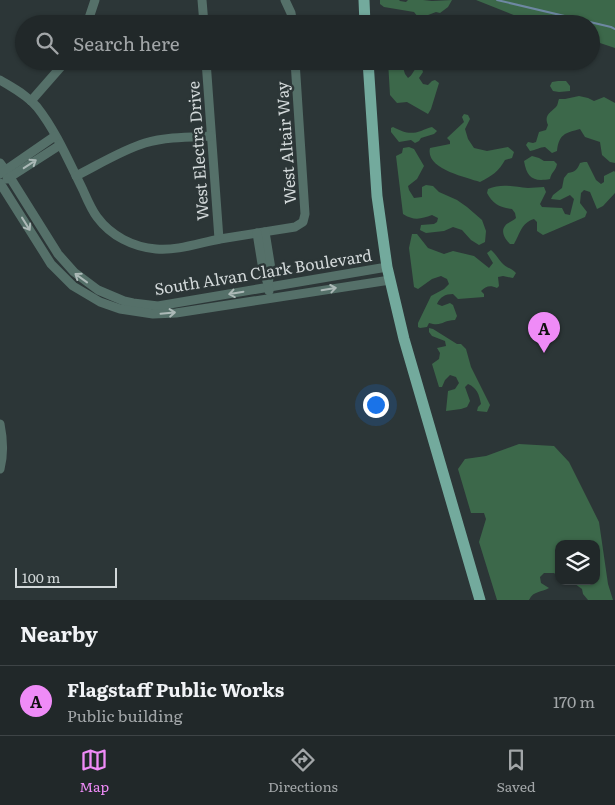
<!DOCTYPE html>
<html lang="en">
<head>
<meta charset="utf-8">
<style>
  body { margin:0; font-family:Literata,serif; background:#2d3435; color:#f1f3f6 }
  .controls { position:absolute; right:15px; bottom:15px; display:grid; overflow:hidden; border-radius:10px; box-shadow:0 1px 4px #0004 }
  .controls button { width:45px; height:45px; display:grid; place-items:center; padding:0; border:0; border-bottom:1px solid #3e4446; background:#212829; color:#f1f3f6; font:25px sans-serif }
  .scale { position:absolute; left:15px; bottom:12px; width:102px; box-sizing:border-box; padding-left:5px; border:2px solid #d2d8d9; border-top:0; font-size:14px; line-height:18px; white-space:nowrap; color:#d2d8d9; -webkit-text-stroke:4px #2c3637; paint-order:stroke }
  .you { position:absolute; left:375px; top:404px; width:18px; height:18px; margin:-12px; border:4px solid #fff; border-radius:50%; background:#1a73e8; box-shadow:0 0 0 8px #1a73e833 }
  .badge { display:grid; place-items:center; width:32px; height:32px; border-radius:50%; background:#ef8bf7; color:#111; font-size:16px; font-weight:700 }
  .pin { position:absolute; translate:-50% -41px; filter:drop-shadow(0 1px 2px #0008) }
  .pin::after { content:''; position:absolute; top:26px; width:18px; height:15px; background:inherit; clip-path:polygon(0 0,100% 0,50% 100%) }
  .list { margin:0; padding:0; list-style:none }
  h2 { display:flex; justify-content:space-between; align-items:center; height:65px; margin:0; padding:0 20px; font-size:21px }
  h2 small { font-size:16px; font-weight:400; color:#a2a6a8 }
  .list li { display:grid; grid-template-columns:32px 1fr auto; gap:15px; align-items:center; box-sizing:border-box; height:70px; padding:0 20px; border-top:1px solid #3e4446 }
  .list b { display:block; font-size:19px; white-space:nowrap }
  .list p { margin:0; font-size:16px; white-space:nowrap; color:#a2a6a8 }
  .list em { font-size:16px; font-style:normal; color:#a2a6a8 }
  .icon { flex:none; width:28px; height:28px; fill:none; stroke:currentColor; stroke-width:2; stroke-linecap:round; stroke-linejoin:round }
  .map { position:relative; flex:none; width:615px; height:600px; overflow:hidden }
  .search { position:absolute; background:#212829; box-shadow:0 1px 4px #0004; left:15px; right:15px; top:15px; height:55px; display:flex; align-items:center; gap:12px; box-sizing:border-box; padding:0 18px; border-radius:28px; color:#a2a6a8; font-size:19px }
  .sheet { height:135px; background:#212829 }
  nav { display:flex; justify-content:space-around; align-items:center; box-sizing:border-box; height:70px; border-top:1px solid #3e4446; background:#212829; font-size:14px; color:#a2a6a8 }
  nav a { display:grid; justify-items:center; gap:2px }
  nav .on { color:#ef8bf7 }
  .map>svg:first-child { display:block }
  .green { fill:#3c684a }
  .lines { fill:none; stroke-linecap:round; stroke-linejoin:round }
  .stream { stroke:#6e88a2; stroke-width:2 }
  .minor { stroke:#557069; stroke-width:9 }
  .major { stroke:#73aa9d; stroke-width:11 }
  .oneway { stroke:#acb9b7 }
  .labels { text-anchor:middle; dominant-baseline:central; stroke-width:5; stroke-linejoin:round; paint-order:stroke }
  .street-label { font-size:16px; fill:#d2d8d9; stroke:#2c3637 }
</style>
</head>
<body>
<div class="map">
<svg width="615" height="600" viewBox="0 0 615 600">
  <rect width="100%" height="100%" fill="#2c3637"/>
  <g class="green">
    <path d="M380 0H399L400 1 406 2 408 0H423L432 1 452 0 448 7 440 13 436 12 423 17H418L414 12 384 7 380 4Z"/>
    <path d="M476 0H615V48L591 40V24H541L516 16Z"/>
    <path d="M388 61H401L405 74 408 78C413 75 413 70 418 67L422 69 423 72 419 78 423 84 428 85 432 81 435 80 439 83 431 109 428 114 407 102 397 103 390 95Z"/>
    <path d="M558 81H566L570 86V91L559 92 553 91 550 86 552 82Z"/>
    <path d="M579 96 588 98 594 101 604 97 615 103V163L610 162 602 155 600 142 585 137 580 129C565 133 559 134 557 151L552 153 545 147C540 147 536 150 530 151L526 145 528 142 533 143 536 142 539 132 546 130 548 125C544 115 550 113 556 107 558 105 558 101 559 99H565Z"/>
    <path d="M464 114 468 115 470 119 465 129 468 139 474 148 487 151 508 147 514 152 512 158 505 160C499 171 492 176 480 182 466 177 425 169 430 148L450 144V141L447 138 464 122 462 117Z"/>
    <path d="M393 127C403 132 410 135 421 131 425 129 428 128 432 127L437 131 434 134 421 138 419 141 415 143 411 140 399 142 391 132V128Z"/>
    <path d="M409 147 414 149 424 166 417 179 408 186 409 190 414 198 422 197V187L426 185 433 186 439 192 457 200 467 207 482 220 486 231 485 242 479 245 471 240 462 230 453 227 444 231 426 233 420 230 421 225 434 224 437 222 438 218 432 215C421 219 414 221 403 214L396 156 402 153 403 148Z"/>
    <path d="M532 156 539 158 544 161H554L557 164C556 171 551 172 550 179 533 182 527 178 524 161Z"/>
    <path d="M584 162H587L596 180 601 184 604 182V176L614 171 615 172V193L603 206 597 209 590 192 584 190 581 193 580 203 587 212 585 217 543 235 537 231V222L534 219C521 223 520 234 514 244H510C506 240 500 232 505 226 507 223 513 221 516 218L515 213 512 209C500 208 492 203 487 193L488 189C502 183 514 187 528 188 533 188 539 187 544 187L546 192 540 204 542 207 562 208 565 214 570 215 574 199 570 195 560 200 551 199 553 195 562 188 564 178 568 173C575 172 577 170 580 163Z"/>
    <path d="M412 234H417L428 248 444 254 453 251 474 256 489 268 493 263 487 253 491 250C496 254 498 259 502 263 506 268 512 268 516 273L513 278 503 276 498 277 499 286 497 288C490 285 486 286 481 291L484 294V297L458 299 453 294C445 294 440 297 437 304L442 306 450 303 453 305 457 316 455 320C443 320 442 327 429 323L427 327 420 328 418 327V323L431 296 444 289 449 284 447 279 441 276 432 279 418 289 414 287 409 248Z"/>
    <path d="M429 328 433 329 457 344H461L466 349 471 367 490 405 487 412 477 411 478 407 481 404C479 394 477 388 468 384L465 387 470 401 467 407 461 409 446 411 448 391 455 389 459 383 456 377 450 375 445 380 442 387H439L432 364 439 359 440 353 437 348 446 346 445 341 432 336 429 332Z"/>
    <path d="M519 444 554 446 569 462 599 522 608 584 613 600H588L583 594 582 589 571 581H596V544H559V577L554 573H544L540 577 541 583 549 588C541 593 534 590 529 600H497L479 542 486 519 484 513H471L458 469 465 459 486 456Z"/>
  </g>
  <g class="lines">
    <path class="stream" d="M497 0 611 27 615 29"/>
    <g class="minor">
      <path d="M202 0 204 24"/>
      <path d="M285 0 291 13 293 24"/>
      <path d="M87 24 95 0"/>
      <path d="M206 61 219 239"/>
      <path d="M0 80C13 88 27 95 37 107 56 131 69 162 83 190 87 199 91 209 97 217 111 236 133 247 156 249 177 251 199 243 220 239 245 235 270 231 295 227L303 222 305 214 295 61"/>
      <path d="M31 101 66 61"/>
      <path d="M0 163 6 171 58 254 74 272 98 290 124 301 133 303 158 306 387 267"/>
      <path d="M0 174 55 136"/>
      <path d="M76 176C98 165 122 150 145 143 166 137 189 137 211 136"/>
      <path d="M7 179 60 145"/>
      <path d="M0 183 51 264 73 286 100 302 120 309 153 314 176 313 390 280"/>
      <path d="M265 232 271 269 268 283"/>
      <path d="M257 233 263 270 268 284 269 291"/>
      <path d="M0 424C3 439 4 454 0 469"/>
    </g>
    <g class="major">
      <path d="M364 0 365 24"/>
      <path d="M368 61 377 196 387 267 404 339 480 600"/>
    </g>
  </g>
  <defs><path id="oneway-shaft" d="M-6 0H5M1.5-3L5.5 0L1.5 3" fill="none" stroke-width="1.6" stroke-linecap="round" stroke-linejoin="round" transform="scale(1.25)"/></defs>
  <g class="oneway">
    <use href="#oneway-shaft" transform="translate(30 164) rotate(-33)"/>
    <use href="#oneway-shaft" transform="translate(26 224) rotate(58)"/>
    <use href="#oneway-shaft" transform="translate(81 278) rotate(-144)"/>
    <use href="#oneway-shaft" transform="translate(329 289) rotate(-9)"/>
    <use href="#oneway-shaft" transform="translate(236 293) rotate(170)"/>
    <use href="#oneway-shaft" transform="translate(168 313) rotate(-5)"/>
  </g>
  <g class="labels">
    <g class="street-label">
      <text transform="translate(285 143) rotate(-94)">West Altair Way</text>
      <text transform="translate(197 151) rotate(-94)">West Electra Drive</text>
      <text transform="translate(263 271) rotate(-9)">South Alvan Clark Boulevard</text>
    </g>
  </g>
</svg>
<div class="controls">
<button><svg class="icon" aria-label="layers" viewBox="0 0 24 24"><path d="M12 4l9 5-9 5-9-5zM3 14l9 5 9-5"/></svg></button>
</div>
<div class="scale">100 m</div>
<div class="you"></div>
<div class="pin badge" style="left:544px;top:353px">A</div>
<div class="search"><svg class="icon" aria-label="search" viewBox="0 0 24 24"><circle cx="10" cy="10" r="6"/><path d="M15 15l6 6"/></svg>Search here</div>
</div>
<section class="sheet">
<h2>Nearby<small></small></h2>
<ul class="list">
<li><span class="badge">A</span><div><b>Flagstaff Public Works</b><p>Public building</p></div><em>170 m</em></li>
</ul>
</section>
<nav>
<a class="on"><svg class="icon" aria-label="map" viewBox="0 0 24 24"><path d="M3 6l6-2 6 2 6-2v14l-6 2-6-2-6 2zM9 4v14M15 6v14"/></svg>Map</a>
<a><svg class="icon" aria-label="directions" viewBox="0 0 24 24"><path d="M12 3l9 9-9 9-9-9zM9 14v-3h6M13 9l2 2-2 2"/></svg>Directions</a>
<a><svg class="icon" aria-label="saved" viewBox="0 0 24 24"><path d="M7 4h10v16l-5-4-5 4z"/></svg>Saved</a>
</nav>
</body>
</html>
